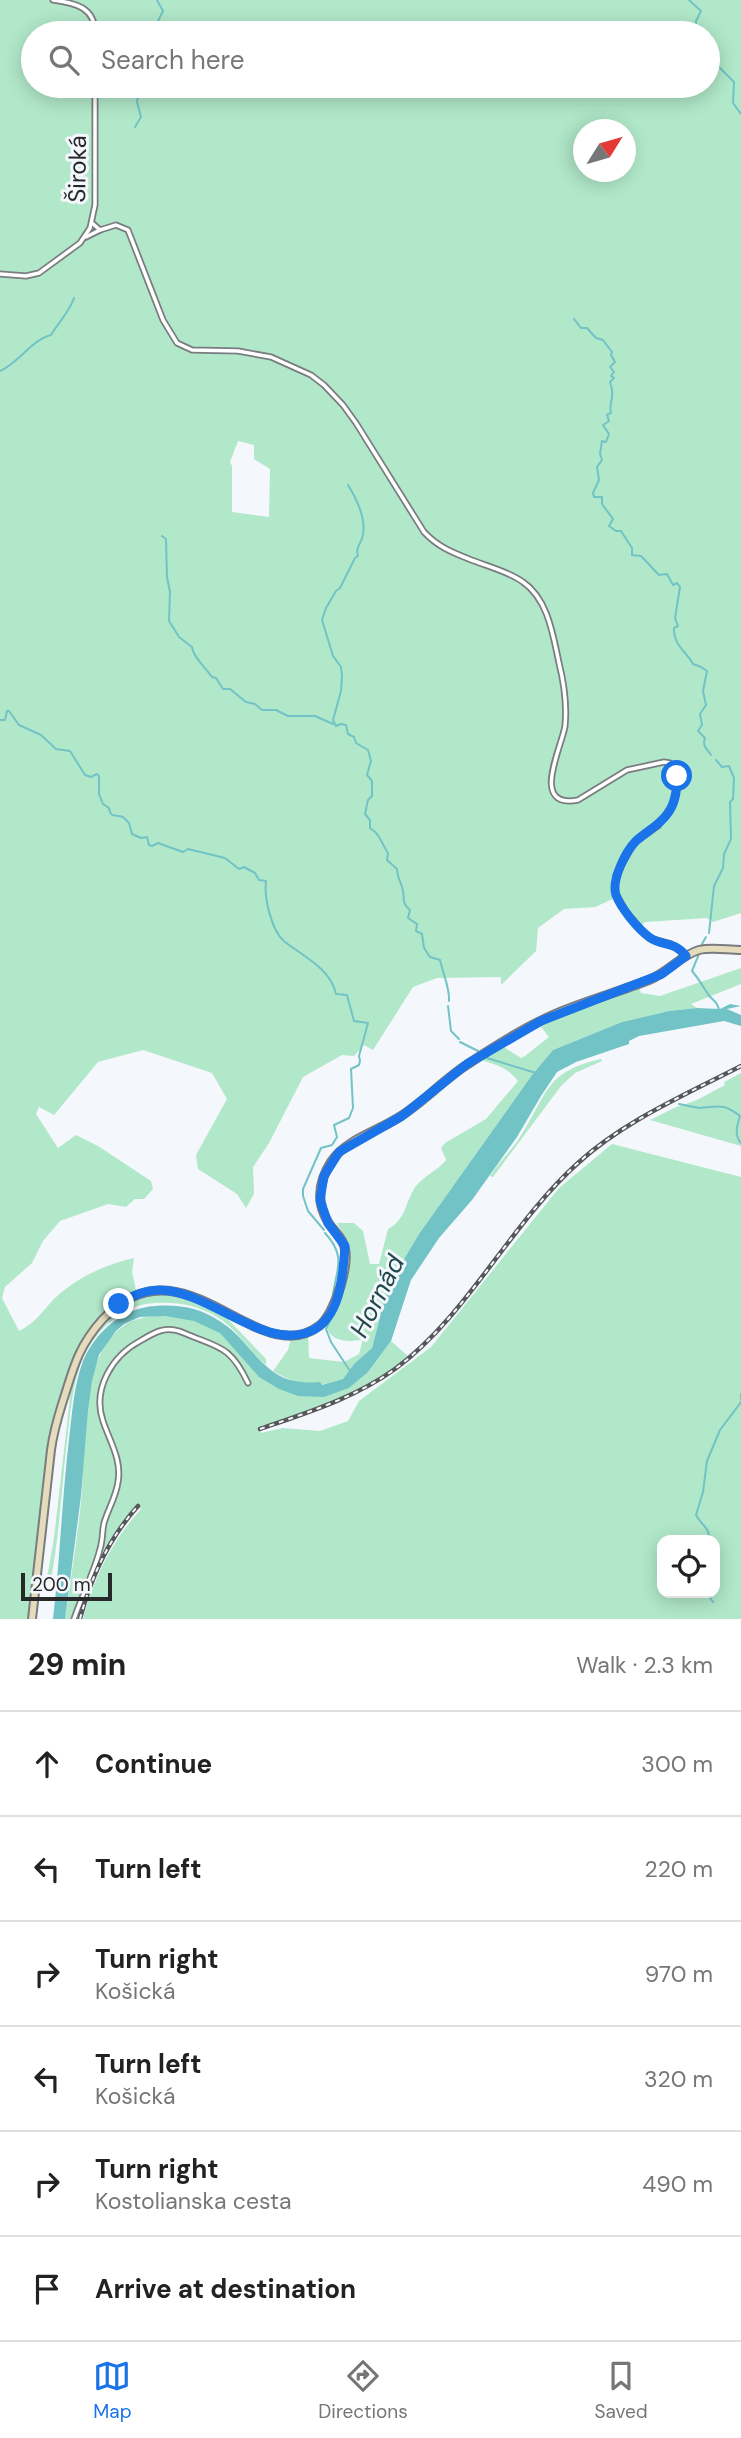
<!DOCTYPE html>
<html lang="en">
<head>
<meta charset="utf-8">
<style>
  body { margin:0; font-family:"DM Sans",sans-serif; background:#f2f2f2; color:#222 }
  .controls { position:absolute; right:21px; bottom:21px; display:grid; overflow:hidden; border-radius:14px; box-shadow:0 4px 18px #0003 }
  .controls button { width:63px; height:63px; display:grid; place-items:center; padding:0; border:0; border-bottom:2px solid #e0e0e0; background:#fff; color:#222; font:35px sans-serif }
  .compass { position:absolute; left:573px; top:119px; width:63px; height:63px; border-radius:50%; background:#fff; box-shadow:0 4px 18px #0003; rotate:53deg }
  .scale { position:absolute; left:21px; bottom:18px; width:91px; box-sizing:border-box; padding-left:7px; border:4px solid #272829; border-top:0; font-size:19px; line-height:24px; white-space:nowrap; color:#272829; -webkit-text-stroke:5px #f4f7fc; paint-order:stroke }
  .stop { position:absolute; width:21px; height:21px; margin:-16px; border:5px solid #1a73e8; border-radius:50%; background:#fff }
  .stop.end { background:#1a73e8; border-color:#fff; box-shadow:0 2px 7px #0008 }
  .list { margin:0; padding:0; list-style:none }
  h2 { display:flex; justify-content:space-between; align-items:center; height:91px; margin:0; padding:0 28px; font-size:30px }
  h2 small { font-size:23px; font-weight:400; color:#767676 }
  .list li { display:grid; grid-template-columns:46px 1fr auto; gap:21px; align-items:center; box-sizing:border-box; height:105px; padding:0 28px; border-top:2px solid #e0e0e0 }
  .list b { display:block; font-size:26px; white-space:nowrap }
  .list p { margin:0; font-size:23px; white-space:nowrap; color:#767676 }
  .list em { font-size:23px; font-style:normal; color:#767676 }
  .icon { flex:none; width:38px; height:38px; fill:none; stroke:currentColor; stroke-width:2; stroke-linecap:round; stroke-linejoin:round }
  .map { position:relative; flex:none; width:741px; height:1619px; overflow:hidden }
  .search { position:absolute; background:#fff; box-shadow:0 4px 18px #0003; left:21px; right:21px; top:21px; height:77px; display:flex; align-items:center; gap:18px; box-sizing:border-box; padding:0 24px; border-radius:38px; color:#767676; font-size:26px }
  .sheet { height:721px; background:#fff }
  nav { display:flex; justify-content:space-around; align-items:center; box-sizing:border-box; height:98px; border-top:2px solid #e0e0e0; background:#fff; font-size:19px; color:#767676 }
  nav a { display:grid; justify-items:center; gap:4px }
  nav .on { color:#1a73e8 }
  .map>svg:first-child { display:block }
  .green { fill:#b1e8c9; fill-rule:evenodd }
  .water { fill:#72c3c6 }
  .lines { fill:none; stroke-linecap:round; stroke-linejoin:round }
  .stream { stroke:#72c3c6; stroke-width:2 }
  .street-casing { stroke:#7a7c80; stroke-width:7 }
  .secondary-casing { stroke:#7a7c80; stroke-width:10 }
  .street { stroke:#fff; stroke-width:3.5 }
  .secondary { stroke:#e4dcbb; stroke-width:6 }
  .rail-casing { stroke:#555759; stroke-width:4.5 }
  .rail { stroke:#f4f7fc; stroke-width:2; stroke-dasharray:5; stroke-linecap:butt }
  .route { stroke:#1a73e8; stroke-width:9 }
  .labels { text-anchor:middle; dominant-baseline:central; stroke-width:6; stroke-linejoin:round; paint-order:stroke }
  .street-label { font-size:24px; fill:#272829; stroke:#f4f7fc }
  .water-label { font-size:26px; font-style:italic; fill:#22494a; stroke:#f4f7fc }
</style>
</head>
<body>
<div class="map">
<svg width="741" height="1619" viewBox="0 0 741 1619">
  <rect width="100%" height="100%" fill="#f4f7fc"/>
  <g class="green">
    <path d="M0 0H741V913L713 922 707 918 645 922 640 927 615 898 595 907 564 909 538 928 536 951 501 985V977L437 978 413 987 373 1050 364 1045 354 1056 342 1055 303 1077 269 1143 253 1167 254 1194 246 1208 237 1194 198 1169 196 1155 227 1099 212 1073 143 1050 98 1062 54 1115 39 1107 36 1114 58 1148 76 1135 98 1146 151 1181 153 1189 144 1199H135L126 1207 108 1204 60 1221 43 1241 32 1263 5 1287 2 1298 19 1331C35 1324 43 1310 55 1298 78 1277 104 1265 134 1258L132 1272 137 1294 91 1333 59 1413 46 1497 32 1619H0ZM33 33H708V86H33ZM584 130H626V172H584ZM238 441 254 445V459L270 469 269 517 232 512V466L230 462Z"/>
    <path d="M741 968V984L691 1004 697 1008 669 1011 622 1022 553 1050 532 1075 419 1234 388 1286 372 1348 354 1364 343 1379 321 1385 319 1383C301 1384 289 1381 273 1371L288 1350 291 1338 308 1332 309 1358 344 1362 359 1354 363 1339C344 1344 322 1340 327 1315 331 1292 353 1268 347 1242 346 1236 340 1229 337 1223H354L363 1231 370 1264H379L388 1229C407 1219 405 1201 416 1186 424 1176 438 1170 446 1160L441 1148 445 1143 486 1119 518 1081C508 1067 492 1063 476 1059L499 1044 521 1058 525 1056 549 1037 537 1022 637 984 641 993 660 996Z"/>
    <path d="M601 1059 602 1061 575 1073 561 1086 493 1177 490 1176C499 1162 511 1151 520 1137 548 1094 544 1072 601 1059Z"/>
    <path d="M741 1073V1146L650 1120 674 1108 697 1100 725 1085 724 1082Z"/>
    <path d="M612 1144 741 1177V1619H83C94 1577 112 1541 141 1509L138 1506C107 1537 91 1578 79 1619H65C71 1577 78 1534 82 1492 86 1435 77 1317 158 1316 174 1316 190 1318 205 1325 234 1337 273 1375 298 1396L368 1372 391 1341 409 1357 380 1378 335 1400 259 1428 261 1433 283 1428 320 1431 348 1421 359 1401 431 1347 559 1188ZM662 1540H715V1593H662Z"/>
    <path d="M161 1293 195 1300 221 1312 266 1359V1365C249 1350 237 1329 217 1317 197 1305 178 1302 155 1303 123 1304 96 1330 83 1358 73 1381 71 1408 68 1432 62 1481 60 1531 51 1580L46 1583 54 1538 71 1389 83 1350 121 1306 140 1297Z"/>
  </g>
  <path class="water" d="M730 1004 741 1006 727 1009 741 1015V1026L724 1021 639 1036 629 1041V1044L576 1062 557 1072 541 1096 517 1137 472 1200 439 1238 411 1280 391 1341 368 1372 349 1388 324 1397 298 1396 279 1389 259 1377 220 1333 194 1321 165 1316 140 1317 124 1324 116 1331 99 1355 92 1381 88 1410 81 1496 65 1619H53C60 1559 62 1499 69 1439 72 1414 74 1384 83 1361 96 1331 123 1308 155 1306 179 1304 201 1308 221 1322 258 1346 263 1388 320 1382L322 1385 343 1379 354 1364 372 1348 388 1286 419 1234 532 1075 553 1050 622 1022 669 1011 697 1008 720 1009Z"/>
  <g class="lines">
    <g class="stream">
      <path d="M157 0 163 11 158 21 161 24 158 29V33"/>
      <path d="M689 0 701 11 696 21V29L711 36 715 63 734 82 733 103 741 114"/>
      <path d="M135 127 141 117 137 102 140 86"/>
      <path d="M574 319 581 328H587L596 338 603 340 612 352 611 355 615 362 610 367 614 372 611 376 614 378 610 382C616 398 608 403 611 413L607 415 609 421 603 425 609 434 606 442 602 441 600 454 602 460 597 467 599 480 593 493 594 497H602V504L613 519 609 526 616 531H621L632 548V555L641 556 659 575 667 574 673 585 677 583 680 587 675 618 678 626 674 628C673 645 686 651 693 664L701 667 707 671 703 691 706 705 700 714 702 725 698 731 705 738C702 746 707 749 711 755"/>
      <path d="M0 371C19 363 31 340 51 335 58 323 70 311 74 298"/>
      <path d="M348 485C356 498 366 518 363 534 362 544 355 546 358 556L355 558 340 588 336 591 326 608 322 620 333 656 341 667 342 676 341 691 333 720 336 726 341 724 346 725 348 734 354 737 356 743 368 750 371 761 367 775 372 781V796L368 800 365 814 370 820V828C381 835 381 843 388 853L387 860 397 869C397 877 400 880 402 887 406 897 400 902 410 910L408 918 417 924 416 931 422 934 424 948 430 957 440 960C443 974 450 988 449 1001"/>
      <path d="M162 536 166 539 167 577 170 592 169 621 179 637 192 647C193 657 206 668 212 677L216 678 223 689H230L246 702 255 704 262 710H276L288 716H315L333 724"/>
      <path d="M0 720H5L7 711H9L19 725 41 735 56 749 70 751 85 775 91 777 97 774 99 776V794L103 804 109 808C111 819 115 814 123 817L129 823 132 834 141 838 147 837 149 845 152 846 158 843 183 852 188 849 225 858 239 869 244 867 255 873 259 880 266 881C264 897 271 931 285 942 303 956 331 969 336 994L347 995 354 1021 368 1023 359 1056 360 1061 359 1065 351 1069 353 1108 349 1118 334 1125 337 1137 332 1145 321 1148 303 1189V1196L308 1211 324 1230"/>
      <path d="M709 933 714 886 723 868 724 854 731 839 730 802 733 799 734 778 729 766 722 767 716 760"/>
      <path d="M702 944 706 937"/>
      <path d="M699 954 692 971C698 978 701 983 706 991 710 1000 718 1000 719 1011"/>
      <path d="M448 1006 451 1031 459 1039"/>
      <path d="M460 1042 478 1051"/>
      <path d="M487 1058 536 1073"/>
      <path d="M679 1104C685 1105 695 1108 701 1108 721 1106 724 1104 740 1116 737 1126 734 1135 741 1143"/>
      <path d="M325 1233C349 1259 334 1272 332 1303"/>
      <path d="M334 1312 326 1329 331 1342 350 1371"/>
      <path d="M741 1394V1400"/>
      <path d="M709 1540C710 1527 701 1525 696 1515L703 1492 707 1461 720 1430 741 1402"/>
      <path d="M711 1593 710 1598 713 1602"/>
    </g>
    <g class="street-casing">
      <g id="street">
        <path d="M53 0C75 3 95 7 95 33"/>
        <path d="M92 223 100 230 116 225 128 230 163 320 177 343 192 350 238 351 271 357 311 375 324 385 343 405 356 423 424 532C437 546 451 552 469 559 486 566 508 571 523 582 548 599 553 635 559 663 564 683 567 705 565 726 562 747 529 809 578 800L627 770 664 762 670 763 676 768 677 788 673 804 658 826 634 843 616 875 615 892 626 912 649 938 671 944 686 956"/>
        <path d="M86 237 100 230"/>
        <path d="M0 274 26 276 39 273 80 243 90 228 95 205V86"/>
        <path d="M74 1619C82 1595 94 1573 100 1549 103 1540 102 1531 104 1523 108 1509 116 1497 118 1482 122 1460 110 1442 103 1421 92 1389 112 1356 140 1341 155 1332 166 1325 184 1333 219 1348 230 1345 248 1383"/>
      </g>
    </g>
    <g class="secondary-casing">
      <path id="secondary" d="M32 1619 51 1450C53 1435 57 1420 62 1404 73 1370 77 1348 102 1320 183 1232 256 1373 319 1326 335 1314 352 1261 343 1243 340 1235 332 1229 328 1222 316 1202 319 1181 331 1162 346 1139 379 1131 401 1116 425 1101 444 1079 468 1064 495 1046 525 1027 555 1014 585 1001 618 992 649 980 667 973 681 955 699 950 712 947 727 950 741 950"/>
    </g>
    <use href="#street" class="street"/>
    <use href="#secondary" class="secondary"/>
    <g class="rail-casing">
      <g id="rail">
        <path d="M260 1429C306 1413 355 1398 395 1369 468 1315 510 1224 578 1163 624 1121 685 1095 741 1066"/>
        <path d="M80 1619C91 1577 109 1538 138 1506"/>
      </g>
    </g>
    <use href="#rail" class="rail"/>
  </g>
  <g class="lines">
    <path class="route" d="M119 1304C131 1296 144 1290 159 1290 209 1290 264 1352 311 1331 341 1318 343 1275 345 1246L328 1223 320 1200 324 1176 339 1152 402 1116 467 1064 541 1021 662 974 686 956C674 940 662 947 649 937 637 928 621 908 616 895 611 880 626 851 636 841 647 831 660 825 668 813 676 802 677 789 677 776"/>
  </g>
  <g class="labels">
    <g class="street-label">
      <text transform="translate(77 169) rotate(-89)">Široká</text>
    </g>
    <g class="water-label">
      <text transform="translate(377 1296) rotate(-63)">Hornád</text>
    </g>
  </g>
</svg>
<div class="controls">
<button><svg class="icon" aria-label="locate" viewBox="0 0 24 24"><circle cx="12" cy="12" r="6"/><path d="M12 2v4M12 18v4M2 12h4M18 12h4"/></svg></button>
</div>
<svg class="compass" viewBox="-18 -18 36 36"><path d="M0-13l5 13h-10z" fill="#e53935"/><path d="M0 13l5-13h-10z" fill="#767676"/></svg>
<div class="scale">200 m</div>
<div class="stop" style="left:677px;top:776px"></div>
<div class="stop end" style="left:119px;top:1304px"></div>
<div class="search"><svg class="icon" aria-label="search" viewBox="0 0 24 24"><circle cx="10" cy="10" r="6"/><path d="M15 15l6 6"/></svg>Search here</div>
</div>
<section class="sheet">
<h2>29 min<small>Walk · 2.3 km</small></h2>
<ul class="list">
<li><svg class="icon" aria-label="ahead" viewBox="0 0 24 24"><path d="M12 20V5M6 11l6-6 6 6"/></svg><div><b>Continue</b></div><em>300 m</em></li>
<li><svg class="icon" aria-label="left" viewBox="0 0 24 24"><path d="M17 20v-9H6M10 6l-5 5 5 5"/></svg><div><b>Turn left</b></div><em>220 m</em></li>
<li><svg class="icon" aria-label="right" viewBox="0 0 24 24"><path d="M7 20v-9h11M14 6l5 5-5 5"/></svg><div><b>Turn right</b><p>Košická</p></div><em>970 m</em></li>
<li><svg class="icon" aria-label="left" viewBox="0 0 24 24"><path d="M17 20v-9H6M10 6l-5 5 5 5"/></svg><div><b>Turn left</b><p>Košická</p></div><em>320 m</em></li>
<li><svg class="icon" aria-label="right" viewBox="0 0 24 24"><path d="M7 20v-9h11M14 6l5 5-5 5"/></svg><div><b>Turn right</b><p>Kostolianska cesta</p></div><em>490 m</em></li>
<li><svg class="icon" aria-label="arrive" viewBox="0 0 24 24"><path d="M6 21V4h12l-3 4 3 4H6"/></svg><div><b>Arrive at destination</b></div></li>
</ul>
</section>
<nav>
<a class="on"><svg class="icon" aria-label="map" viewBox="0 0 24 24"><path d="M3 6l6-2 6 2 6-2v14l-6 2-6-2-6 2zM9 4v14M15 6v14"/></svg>Map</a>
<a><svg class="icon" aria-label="directions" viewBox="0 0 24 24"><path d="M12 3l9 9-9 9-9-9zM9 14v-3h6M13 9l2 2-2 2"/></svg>Directions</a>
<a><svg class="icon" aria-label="saved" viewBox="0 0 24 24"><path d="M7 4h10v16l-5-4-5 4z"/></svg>Saved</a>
</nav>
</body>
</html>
